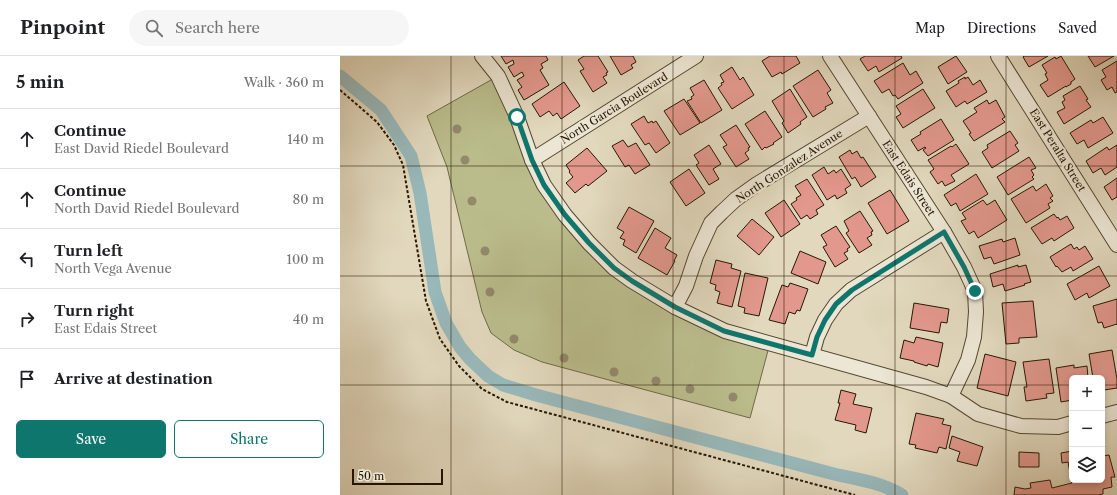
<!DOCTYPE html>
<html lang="en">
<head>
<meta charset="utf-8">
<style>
  body { margin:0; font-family:"Libre Caslon Text",serif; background:#f6f6f6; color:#202124 }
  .controls { position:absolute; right:12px; bottom:12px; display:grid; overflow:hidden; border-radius:6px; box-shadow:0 2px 6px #0003 }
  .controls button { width:36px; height:36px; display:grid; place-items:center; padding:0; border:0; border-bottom:1px solid #e0e0e0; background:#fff; color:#202124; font:20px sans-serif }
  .scale { position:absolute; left:12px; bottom:10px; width:91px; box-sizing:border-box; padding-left:4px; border:2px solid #271702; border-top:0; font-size:11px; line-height:14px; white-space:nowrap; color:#271702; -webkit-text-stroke:3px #ece6d4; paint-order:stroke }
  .stop { position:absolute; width:12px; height:12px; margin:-9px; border:3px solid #0f766e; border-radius:50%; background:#fff }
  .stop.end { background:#0f766e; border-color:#fff; box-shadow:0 1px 4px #0008 }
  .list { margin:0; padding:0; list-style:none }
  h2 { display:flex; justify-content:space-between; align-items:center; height:52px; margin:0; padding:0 16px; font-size:17px }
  h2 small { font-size:13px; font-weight:400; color:#757577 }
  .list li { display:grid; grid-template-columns:26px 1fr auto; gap:12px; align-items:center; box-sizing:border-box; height:60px; padding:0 16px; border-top:1px solid #e0e0e0 }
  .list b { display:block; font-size:15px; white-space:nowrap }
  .list p { margin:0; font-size:13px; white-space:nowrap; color:#757577 }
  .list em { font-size:13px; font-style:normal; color:#757577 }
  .actions { display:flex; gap:8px; padding:12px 16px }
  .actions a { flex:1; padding:9px 0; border:1px solid #0f766e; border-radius:6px; text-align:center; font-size:14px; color:#0f766e }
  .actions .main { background:#0f766e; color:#fff }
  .icon { flex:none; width:22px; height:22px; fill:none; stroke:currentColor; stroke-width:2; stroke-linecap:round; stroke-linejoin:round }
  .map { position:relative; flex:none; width:777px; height:439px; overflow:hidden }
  header { display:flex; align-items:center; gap:24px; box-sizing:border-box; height:56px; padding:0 20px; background:#fff; border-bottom:1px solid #e0e0e0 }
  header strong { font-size:19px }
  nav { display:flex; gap:22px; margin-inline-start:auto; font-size:14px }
  .search { width:280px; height:36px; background:#f6f6f6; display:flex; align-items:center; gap:10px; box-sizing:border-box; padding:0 14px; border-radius:22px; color:#757577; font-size:15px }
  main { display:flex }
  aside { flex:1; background:#fff }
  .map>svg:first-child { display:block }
  .green { fill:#babc8c; stroke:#706a47 }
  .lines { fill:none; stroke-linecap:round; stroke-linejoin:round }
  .canal { stroke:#98b8ba; stroke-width:13 }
  .building { fill:#e3988d; stroke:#271702 }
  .minor-casing { stroke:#564731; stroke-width:16 }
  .path { stroke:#271702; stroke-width:2; stroke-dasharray:3 2; stroke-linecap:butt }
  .minor { stroke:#ece6d4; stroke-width:14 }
  .tree { fill:#93896d }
  .route { stroke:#0f766e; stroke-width:5 }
  .grid { fill:none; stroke:#271702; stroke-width:1; stroke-opacity:0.55 }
  .labels { text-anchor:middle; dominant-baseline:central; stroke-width:4; stroke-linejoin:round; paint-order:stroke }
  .street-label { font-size:11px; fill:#271702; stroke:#ece6d4 }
</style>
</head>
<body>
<header>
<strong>Pinpoint</strong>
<div class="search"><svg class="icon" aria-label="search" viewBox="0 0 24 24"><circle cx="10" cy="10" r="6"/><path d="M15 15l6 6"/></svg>Search here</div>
<nav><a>Map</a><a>Directions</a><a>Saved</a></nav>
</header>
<main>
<aside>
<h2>5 min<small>Walk · 360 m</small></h2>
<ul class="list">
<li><svg class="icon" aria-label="ahead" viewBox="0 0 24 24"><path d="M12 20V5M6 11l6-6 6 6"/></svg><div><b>Continue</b><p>East David Riedel Boulevard</p></div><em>140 m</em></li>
<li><svg class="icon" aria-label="ahead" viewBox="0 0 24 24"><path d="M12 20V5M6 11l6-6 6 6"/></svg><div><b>Continue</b><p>North David Riedel Boulevard</p></div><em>80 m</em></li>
<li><svg class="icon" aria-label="left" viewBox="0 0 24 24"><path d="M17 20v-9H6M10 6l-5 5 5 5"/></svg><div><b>Turn left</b><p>North Vega Avenue</p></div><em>100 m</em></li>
<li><svg class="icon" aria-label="right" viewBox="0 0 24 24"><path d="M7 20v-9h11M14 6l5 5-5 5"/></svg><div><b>Turn right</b><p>East Edais Street</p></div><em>40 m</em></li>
<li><svg class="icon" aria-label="arrive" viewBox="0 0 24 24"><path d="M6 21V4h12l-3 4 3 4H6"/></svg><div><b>Arrive at destination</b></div></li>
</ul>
<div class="actions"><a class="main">Save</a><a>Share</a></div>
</aside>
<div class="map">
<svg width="777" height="439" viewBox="0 0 777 439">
  <rect width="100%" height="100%" fill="#e1d8bd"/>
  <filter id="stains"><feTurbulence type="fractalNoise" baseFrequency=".005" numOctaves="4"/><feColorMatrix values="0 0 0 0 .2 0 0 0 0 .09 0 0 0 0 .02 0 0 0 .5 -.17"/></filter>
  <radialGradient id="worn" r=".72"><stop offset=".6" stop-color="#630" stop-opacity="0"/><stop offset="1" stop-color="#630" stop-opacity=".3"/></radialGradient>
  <path class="green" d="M158 20 192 104 249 187 335 251 430 287 410 362 202 306 174 294 151 277 142 256 107 111 87 60Z"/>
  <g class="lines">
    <path class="canal" d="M0 20 41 54 71 100 80 137 95 236 106 267 120 291 130 303 148 320 163 329 196 339 494 418C518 423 542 427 562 439"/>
  </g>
  <g class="building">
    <path d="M161 0H206L208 4 201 8 203 12 200 14 209 29 184 44 178 34 182 31 177 24 184 20 182 16 174 21 168 11 174 8 173 4 166 8Z"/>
    <path d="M244 0H258L268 16 266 17 267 19 263 21 267 27 253 36 240 15 244 13 238 4Z"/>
    <path d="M270 0H293L296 6 291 9 293 12 281 19Z"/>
    <path d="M430 0H456L460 7 442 18 441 16 432 21 422 5Z"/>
    <path d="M525 0H561L562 2 539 16 536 10 528 15 520 3Z"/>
    <path d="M616 0 627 16 608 28 598 11Z"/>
    <path d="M684 0H708L689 11 683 1Z"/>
    <path d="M721 0 735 23 731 26V28L726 31V30L708 41 700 29 708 24 705 18 707 17 702 9 715 1 716 3Z"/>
    <path d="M748 0H774L755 11Z"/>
    <path d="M777 5V36L775 37 772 31 767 34 761 24 766 21 762 14Z"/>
    <path d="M563 7 570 19 576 15 583 27 558 43 555 39 553 40 549 33 542 37 534 25Z"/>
    <path d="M392 11 400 24 403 21 414 39 392 53 378 32 382 29 381 27 384 26 380 19Z"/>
    <path d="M478 14 491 34 487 37 493 47 485 51 486 53 473 61 453 30Z"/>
    <path d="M625 21V23L628 21 633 29 640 24 647 36 627 48 625 45 616 51 606 35 619 27 618 25Z"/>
    <path d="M364 24 382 54 361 67 347 45 352 43 351 41 354 39 350 32Z"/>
    <path d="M224 26 240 50 221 63 217 57 213 60 209 55 200 61 192 48Z"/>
    <path d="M740 30 748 43 746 44 751 51 724 68 717 56 725 52 722 46 725 44 723 40Z"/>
    <path d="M450 33 467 61 460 66 461 68 448 77 442 67 444 65 432 45Z"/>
    <path d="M583 33 595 52 563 72 556 61 561 58 556 50Z"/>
    <path d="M344 43 360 67 340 79 324 55Z"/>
    <path d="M647 44 649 48 656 44 665 61 662 63 665 66 634 85 629 78 631 77 623 65 637 56 634 52Z"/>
    <path d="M425 55 442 81 433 87 434 88 426 92 425 91 422 94 405 68Z"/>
    <path d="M304 60 308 67 312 65 313 67 316 65 330 87 316 97 309 87 305 89 291 68Z"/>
    <path d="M763 61 773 77 748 92 744 84 737 88 730 77 751 64 753 67Z"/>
    <path d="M601 63 614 84 588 100 583 94 586 92 585 91 578 95 571 84 581 78 580 76Z"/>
    <path d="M396 69 410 91 408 92 409 94 405 97 409 103 396 111 383 91 387 89 380 79Z"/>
    <path d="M670 75 678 87 675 89 679 95 652 112 642 96 648 92 647 89Z"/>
    <path d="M283 84 288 91 296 87 310 109 295 118 289 109 285 111 272 90Z"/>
    <path d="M616 88 629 108 611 119 615 125 605 130 602 125 598 128 590 116 594 113 588 104 611 90 612 91Z"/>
    <path d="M369 89 381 108 373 113 379 123 369 129 356 109 359 107 354 99Z"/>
    <path d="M777 89V111L765 119 761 112 753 117 746 105 767 91 769 94Z"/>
    <path d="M247 92 267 115 248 130 246 128 235 137 226 127 233 121 229 116 230 115 226 109Z"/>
    <path d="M510 94 512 98 517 95 521 102 523 101 536 121 521 131 515 121 512 123 499 101Z"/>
    <path d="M689 101 696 112 691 114 694 119 692 121 694 123 668 139 657 121Z"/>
    <path d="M484 111 488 118 494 114 496 117 501 113 511 129 505 133 507 137 497 143 495 139 487 144 472 119Z"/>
    <path d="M349 113 365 137 346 150 330 126Z"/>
    <path d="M636 118 648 138 620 155 616 147 611 150 604 139Z"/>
    <path d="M777 122V141L772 144 764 131Z"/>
    <path d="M467 123 484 149 476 154 478 158 470 163 467 159 461 163 451 148 457 144 456 142 461 139 455 130Z"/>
    <path d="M706 128 713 140 710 142 713 145 708 148 710 152 686 167 671 143 693 130 696 135Z"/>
    <path d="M550 134 569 165 547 178 528 147Z"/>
    <path d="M444 144 460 168 441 181 425 157Z"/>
    <path d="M643 144 647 149 655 144 667 164 638 182 634 175 629 178 621 165 626 163 622 157Z"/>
    <path d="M289 151 314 165 296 197 283 189 285 184 280 182 284 176 277 172Z"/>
    <path d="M520 155 533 175 531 176 532 179 527 182 532 189 519 197 506 177 509 175 504 165Z"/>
    <path d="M714 158 717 162 718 161 720 164 727 160 734 172 714 185 712 182 702 188 691 172Z"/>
    <path d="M412 163 434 181 419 199 397 180Z"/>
    <path d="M496 170 510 191 507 193 508 195 504 197 508 203 495 211 483 191 487 189 481 179Z"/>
    <path d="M315 172 331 182 325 192 337 199 334 205H335L327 219 298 202Z"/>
    <path d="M675 182 680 199 654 208 651 201 644 203 639 190 662 183 663 186Z"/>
    <path d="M731 188 734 193 737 191 739 194 745 190 753 203 733 215 731 211 722 216 717 210 716 211 710 201Z"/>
    <path d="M460 195 486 206 478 228 451 217Z"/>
    <path d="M376 204 392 208 391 212 401 215 392 251 377 247 380 236 375 234 376 229 370 227Z"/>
    <path d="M678 209V211L686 209 691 226 684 228 685 229 665 235 663 228 653 231 650 218Z"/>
    <path d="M759 210 770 230 749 242 747 237 735 244 727 228Z"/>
    <path d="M405 217 428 222 419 260 404 257 405 252 398 250Z"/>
    <path d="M450 227 468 233 460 255 457 254 455 258 449 256 445 268 429 264 442 229 448 231Z"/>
    <path d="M777 243V268L764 272 762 266 758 267 753 250Z"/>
    <path d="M693 245 697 281 679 282V287L666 288 662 247Z"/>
    <path d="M574 247 609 253 607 267 601 266 599 277 570 272Z"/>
    <path d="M576 281 603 287 598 311 588 308 587 310 574 306V305L560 302 564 284 574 287Z"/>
    <path d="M772 294 777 323V332L764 334 763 328 762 329V322H753L749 298Z"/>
    <path d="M645 298 676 306 668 340 637 332Z"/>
    <path d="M709 303 714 337 706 338 707 342 686 345 684 331H687L683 306Z"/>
    <path d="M734 309V312L747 310 748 322H732V344L721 346 716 312Z"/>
    <path d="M501 334 516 338 513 348 532 352 526 377 515 374 516 369 495 364 500 347H498Z"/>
    <path d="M576 357 604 363 602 368 611 370 606 393 599 391 597 397 575 392 576 389 569 388Z"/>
    <path d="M612 380 643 391 637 410 617 405 620 396 609 392Z"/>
    <path d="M732 395V424H762V400L769 399 775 421H771L772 431 763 433V438L759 439H674L675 431 685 433 691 432 690 427 710 424 712 432 732 427 728 406 722 407 721 397Z"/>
    <path d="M679 396 699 397V411H679Z"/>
  </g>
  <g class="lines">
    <g class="minor-casing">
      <g id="minor">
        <path d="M142 0 158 20 177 61 192 104 204 129 225 159 249 187 274 212 292 225 335 251 385 275 586 331 611 340 638 358 681 370 718 371 732 367"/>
        <path d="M490 0 604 176 624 211 635 235 636 256 634 281 628 304 611 340"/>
        <path d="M658 0 777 189"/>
        <path d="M192 104 356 0"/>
        <path d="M335 251 346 230 356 200 371 167 382 156 396 143 417 128 529 60"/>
        <path d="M472 299 477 281 485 264 496 248 511 234 604 176"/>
        <path d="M762 360 777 356"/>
      </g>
    </g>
    <path class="path" d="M0 34 37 66 54 89 63 109 86 245 100 283 119 310 142 333 167 346 515 439"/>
    <use href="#minor" class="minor"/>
  </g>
  <g class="tree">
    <circle cx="117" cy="73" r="4.5"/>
    <circle cx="125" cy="104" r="4.5"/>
    <circle cx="132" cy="145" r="4.5"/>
    <circle cx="145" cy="195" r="4.5"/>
    <circle cx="150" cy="236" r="4.5"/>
    <circle cx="174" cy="283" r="4.5"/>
    <circle cx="224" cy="302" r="4.5"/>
    <circle cx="274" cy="316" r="4.5"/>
    <circle cx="316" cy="325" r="4.5"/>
    <circle cx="350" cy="333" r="4.5"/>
    <circle cx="393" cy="341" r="4.5"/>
  </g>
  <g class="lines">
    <path class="route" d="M177 61 192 104 204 129 225 159 249 187 274 212 292 225 335 251 384 275 472 299 477 281 485 264 496 248 512 234 604 176 624 211 635 235"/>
  </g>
  <path class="grid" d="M111 0V439M222 0V439M333 0V439M444 0V439M555 0V439M666 0V439M0 110H777M0 220H777M0 329H732M762 329H777"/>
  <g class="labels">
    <g class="street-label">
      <text transform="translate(274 52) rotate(-32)">North Garcia Boulevard</text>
      <text transform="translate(718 94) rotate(58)">East Peralta Street</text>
      <text transform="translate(449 110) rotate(-33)">North Gonzalez Avenue</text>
      <text transform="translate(569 122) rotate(57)">East Edais Street</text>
    </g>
  </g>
  <rect width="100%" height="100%" filter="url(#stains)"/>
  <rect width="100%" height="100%" fill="url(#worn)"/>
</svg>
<div class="controls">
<button>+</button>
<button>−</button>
<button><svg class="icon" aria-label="layers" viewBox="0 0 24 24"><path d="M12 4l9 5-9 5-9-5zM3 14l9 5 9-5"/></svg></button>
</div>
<div class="scale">50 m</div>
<div class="stop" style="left:177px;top:61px"></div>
<div class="stop end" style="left:635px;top:235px"></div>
</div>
</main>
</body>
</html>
